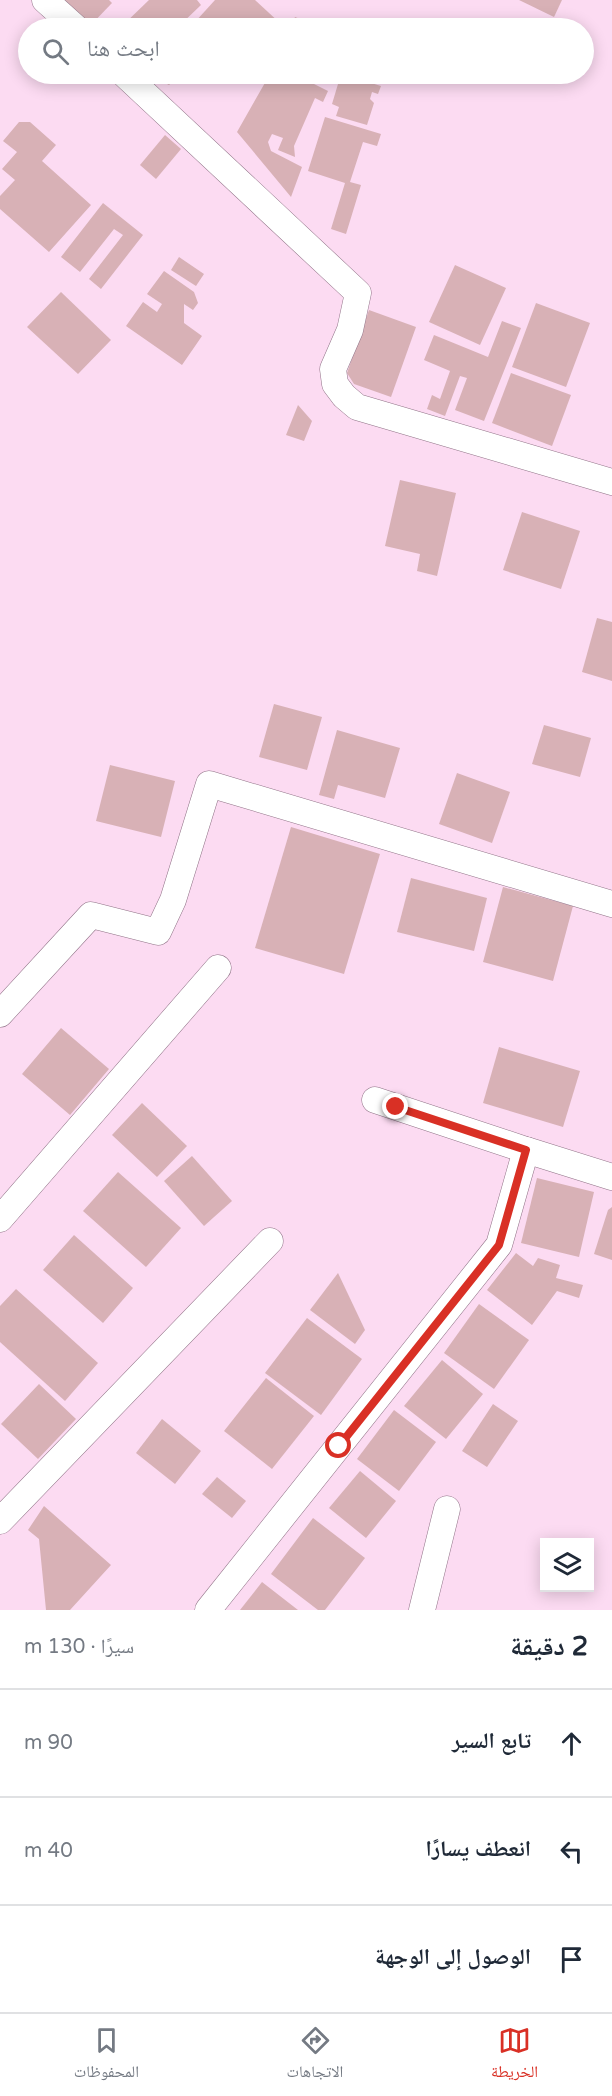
<!DOCTYPE html>
<html lang="ar">
<head>
<meta charset="utf-8">
<style>
  body { margin:0; font-family:"Varela Round","Noto Naskh Arabic",sans-serif; background:#f6f6f7; color:#1f2937; direction:rtl }
  .controls { position:absolute; right:18px; bottom:18px; display:grid; overflow:hidden; border-radius:0px; box-shadow:0 3px 15px #0003 }
  .controls button { width:54px; height:54px; display:grid; place-items:center; padding:0; border:0; border-bottom:2px solid #e0e1e3; background:#fff; color:#1f2937; font:30px sans-serif }
  .stop { position:absolute; width:18px; height:18px; margin:-14px; border:4px solid #d93025; border-radius:50%; background:#fff }
  .stop.end { background:#d93025; border-color:#fff; box-shadow:0 2px 6px #0008 }
  .list { margin:0; padding:0; list-style:none }
  h2 { display:flex; justify-content:space-between; align-items:center; height:78px; margin:0; padding:0 24px; font-size:26px }
  h2 small { font-size:20px; font-weight:400; color:#747a83 }
  .list li { display:grid; grid-template-columns:39px 1fr auto; gap:18px; align-items:center; box-sizing:border-box; height:108px; padding:0 24px; border-top:2px solid #e0e1e3 }
  .list b { display:block; font-size:22px; white-space:nowrap }
  .list em { font-size:20px; font-style:normal; color:#747a83 }
  .icon { flex:none; width:33px; height:33px; fill:none; stroke:currentColor; stroke-width:2; stroke-linecap:round; stroke-linejoin:round }
  .map { position:relative; flex:none; width:612px; height:1610px; overflow:hidden; direction:ltr }
  .search { position:absolute; background:#fff; box-shadow:0 3px 15px #0003; left:18px; right:18px; top:18px; height:66px; display:flex; align-items:center; gap:15px; box-sizing:border-box; padding:0 21px; border-radius:33px; color:#747a83; font-size:22px }
  .sheet { height:402px; background:#fff }
  nav { display:flex; justify-content:space-around; align-items:center; box-sizing:border-box; height:84px; border-top:2px solid #e0e1e3; background:#fff; font-size:16px; color:#747a83 }
  nav a { display:grid; justify-items:center; gap:3px }
  nav .on { color:#d93025 }
  .map>svg:first-child { display:block }
  .building { fill:#d8b1b6 }
  .lines { fill:none; stroke-linecap:round; stroke-linejoin:round }
  .street-casing { stroke:#907387; stroke-width:27 }
  .street { stroke:#fff; stroke-width:26 }
  .route { stroke:#d93025; stroke-width:8 }
</style>
</head>
<body>
<div class="map">
<svg width="612" height="1610" viewBox="0 0 612 1610">
  <rect width="100%" height="100%" fill="#fcdbf2"/>
  <g class="building">
    <path d="M60 0H109L112 3 88 28Z"/>
    <path d="M149 0H197L201 5 177 28H120Z"/>
    <path d="M215 0H255L281 24 277 28H203L195 22Z"/>
    <path d="M519 0H562L554 17Z"/>
    <path d="M295 17 310 23 308 28H290Z"/>
    <path d="M148 74H181L169 85Z"/>
    <path d="M270 74H294L328 91 323 102 315 98 294 146 295 157 278 150 283 138 272 134 268 142 271 151 302 167 291 197 237 132Z"/>
    <path d="M341 74 381 86 378 94 372 92 370 99 374 103 367 125 336 116 339 107 332 104Z"/>
    <path d="M325 117 381 134 377 146 363 142 350 182 361 185 346 234 331 229 345 183 308 171Z"/>
    <path d="M19 122H30L56 145 42 161 91 205 49 252 0 209V196L15 180 2 169 17 152 3 141Z"/>
    <path d="M165 135 181 149 156 179 140 165Z"/>
    <path d="M103 203 143 235 101 289 89 279 123 235 114 229 80 272 61 257Z"/>
    <path d="M179 257 204 274 196 286 171 270Z"/>
    <path d="M455 265 506 288 480 345 429 322Z"/>
    <path d="M164 271 194 292 198 303 193 310 184 304V323L202 336 182 365 126 326 143 302 157 312 162 304 147 294Z"/>
    <path d="M61 292 111 340 78 374 27 327Z"/>
    <path d="M536 303 590 323 566 387 512 367Z"/>
    <path d="M369 310 416 327 391 397 354 384 347 373Z"/>
    <path d="M502 321 521 328 484 421 455 410 467 378 460 376 445 416 427 409 432 395 440 399 450 371 424 360 434 335 488 357Z"/>
    <path d="M511 373 571 395 552 446 492 423Z"/>
    <path d="M298 405 312 421 304 441 286 435Z"/>
    <path d="M400 480 456 493 437 576 417 571 420 554 385 546Z"/>
    <path d="M522 512 580 531 561 589 503 570Z"/>
    <path d="M597 618 612 622V681L582 672Z"/>
    <path d="M274 704 322 717 307 770 259 757Z"/>
    <path d="M544 725 591 738 580 777 532 764Z"/>
    <path d="M337 730 400 748 385 798 338 785 334 799 319 795Z"/>
    <path d="M110 765 175 781 161 837 96 821Z"/>
    <path d="M457 773 510 792 492 843 439 824Z"/>
    <path d="M291 827 380 854 344 974 255 948Z"/>
    <path d="M411 878 487 898 474 951 397 932Z"/>
    <path d="M503 887 573 906 553 981 483 962Z"/>
    <path d="M61 1028 109 1069 70 1115 22 1074Z"/>
    <path d="M499 1047 580 1071 563 1127 483 1103Z"/>
    <path d="M142 1103 187 1146 157 1177 112 1135Z"/>
    <path d="M192 1156 232 1201 204 1226 164 1181Z"/>
    <path d="M118 1172 181 1228 146 1267 83 1211Z"/>
    <path d="M537 1178 594 1192 579 1257 521 1243Z"/>
    <path d="M612 1207V1260L594 1254 608 1210Z"/>
    <path d="M74 1235 133 1288 103 1323 43 1270Z"/>
    <path d="M516 1253 533 1266 538 1258 560 1265 556 1278 583 1285 579 1298 557 1291 532 1325 487 1290Z"/>
    <path d="M338 1273 365 1330 355 1344 310 1310Z"/>
    <path d="M16 1289 98 1363 65 1401 0 1342V1306Z"/>
    <path d="M479 1304 529 1340 494 1389 444 1353Z"/>
    <path d="M307 1318 362 1359 321 1415 265 1373Z"/>
    <path d="M442 1360 483 1394 446 1439 404 1406Z"/>
    <path d="M266 1378 314 1416 272 1469 224 1431Z"/>
    <path d="M39 1384 76 1419 38 1459 1 1424Z"/>
    <path d="M493 1404 518 1421 487 1467 462 1451Z"/>
    <path d="M394 1410 436 1442 399 1491 357 1459Z"/>
    <path d="M162 1419 201 1451 175 1484 136 1453Z"/>
    <path d="M360 1471 396 1501 366 1538 329 1508Z"/>
    <path d="M217 1477 246 1501 232 1518 202 1494Z"/>
    <path d="M44 1506 111 1565 70 1610H46L39 1539 28 1530Z"/>
    <path d="M313 1518 365 1558 325 1610H318L271 1574Z"/>
    <path d="M262 1582 298 1610H240Z"/>
  </g>
  <g class="lines">
    <g class="street-casing">
      <g id="street">
        <path d="M45 0 76 28"/>
        <path d="M124 74 358 293 350 330 333 369 335 384 344 396 357 407 612 482"/>
        <path d="M0 1014 91 915 158 932 173 900 209 784 612 904"/>
        <path d="M375 1100 526 1150"/>
        <path d="M0 1219 218 968"/>
        <path d="M0 1521 270 1241"/>
        <path d="M208 1610 499 1245 526 1150 612 1177"/>
        <path d="M422 1610 447 1509"/>
      </g>
    </g>
    <use href="#street" class="street"/>
  </g>
  <g class="lines">
    <path class="route" d="M339 1446 499 1245 526 1150 396 1107"/>
  </g>
</svg>
<div class="controls">
<button><svg class="icon" aria-label="layers" viewBox="0 0 24 24"><path d="M12 4l9 5-9 5-9-5zM3 14l9 5 9-5"/></svg></button>
</div>
<div class="stop" style="left:339px;top:1446px"></div>
<div class="stop end" style="left:396px;top:1107px"></div>
<div class="search"><svg class="icon" aria-label="search" viewBox="0 0 24 24"><circle cx="10" cy="10" r="6"/><path d="M15 15l6 6"/></svg>ابحث هنا</div>
</div>
<section class="sheet">
<h2>2 دقيقة<small>سيرًا · 130 m</small></h2>
<ul class="list">
<li><svg class="icon" aria-label="ahead" viewBox="0 0 24 24"><path d="M12 20V5M6 11l6-6 6 6"/></svg><div><b>تابع السير</b></div><em>90 m</em></li>
<li><svg class="icon" aria-label="left" viewBox="0 0 24 24"><path d="M17 20v-9H6M10 6l-5 5 5 5"/></svg><div><b>انعطف يسارًا</b></div><em>40 m</em></li>
<li><svg class="icon" aria-label="arrive" viewBox="0 0 24 24"><path d="M6 21V4h12l-3 4 3 4H6"/></svg><div><b>الوصول إلى الوجهة</b></div></li>
</ul>
</section>
<nav>
<a class="on"><svg class="icon" aria-label="map" viewBox="0 0 24 24"><path d="M3 6l6-2 6 2 6-2v14l-6 2-6-2-6 2zM9 4v14M15 6v14"/></svg>الخريطة</a>
<a><svg class="icon" aria-label="directions" viewBox="0 0 24 24"><path d="M12 3l9 9-9 9-9-9zM9 14v-3h6M13 9l2 2-2 2"/></svg>الاتجاهات</a>
<a><svg class="icon" aria-label="saved" viewBox="0 0 24 24"><path d="M7 4h10v16l-5-4-5 4z"/></svg>المحفوظات</a>
</nav>
</body>
</html>
